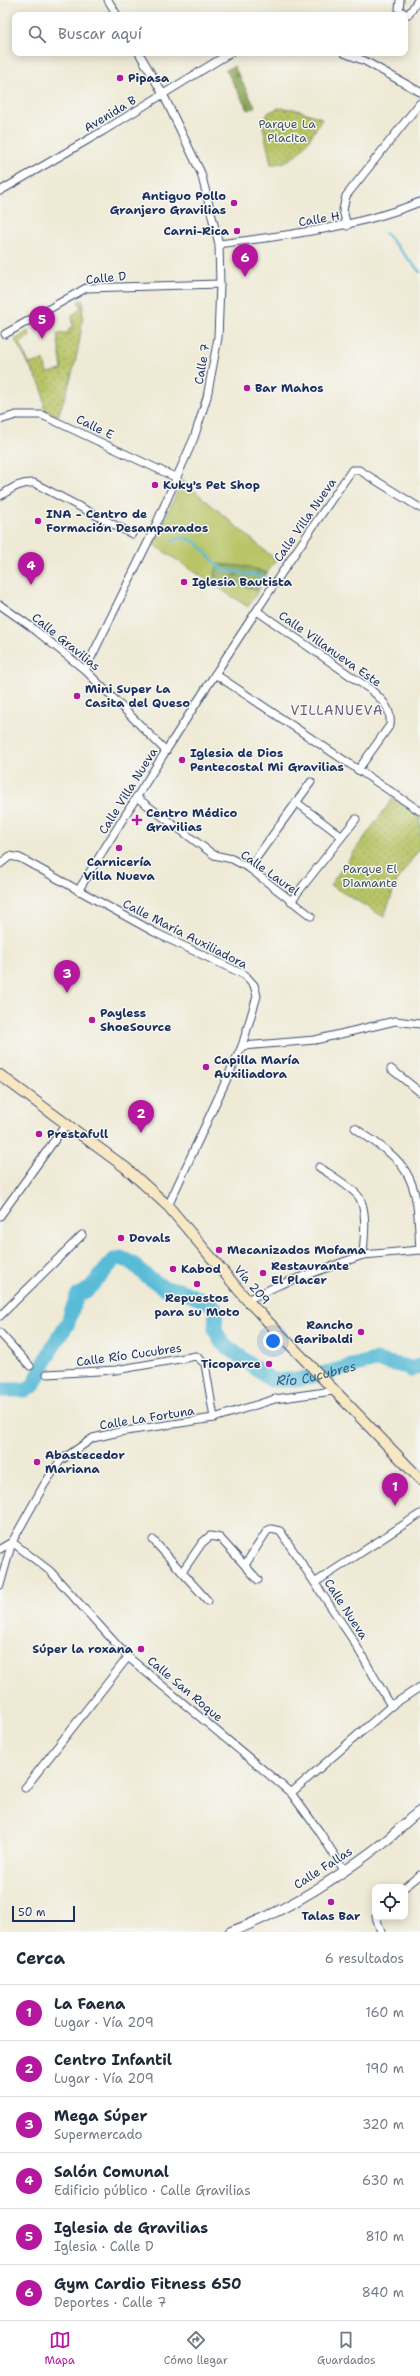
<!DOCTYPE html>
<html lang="es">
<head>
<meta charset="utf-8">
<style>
  body { margin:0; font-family:"Shantell Sans",sans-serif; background:#f6f6f7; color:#1f2937 }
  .controls { position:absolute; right:12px; bottom:12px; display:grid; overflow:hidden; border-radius:8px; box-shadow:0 2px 10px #0003 }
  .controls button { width:36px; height:36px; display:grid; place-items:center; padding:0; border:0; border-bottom:1px solid #e0e1e3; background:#fff; color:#1f2937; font:20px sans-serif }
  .scale { position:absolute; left:12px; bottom:10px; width:63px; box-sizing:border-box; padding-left:4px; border:2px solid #1b2f5e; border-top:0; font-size:11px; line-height:14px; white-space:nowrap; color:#1b2f5e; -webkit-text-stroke:3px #f6f6f2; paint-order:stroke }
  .you { position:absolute; left:273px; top:1341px; width:14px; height:14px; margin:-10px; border:3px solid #fff; border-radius:50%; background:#1a73e8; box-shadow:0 0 0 6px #1a73e833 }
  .badge { display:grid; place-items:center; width:26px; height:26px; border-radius:50%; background:#b5179e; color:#fff; font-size:13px; font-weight:700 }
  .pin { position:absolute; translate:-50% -33px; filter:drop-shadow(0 1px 2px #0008) }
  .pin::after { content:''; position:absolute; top:21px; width:14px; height:12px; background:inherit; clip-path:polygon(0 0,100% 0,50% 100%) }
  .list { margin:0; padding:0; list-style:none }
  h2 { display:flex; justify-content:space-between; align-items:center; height:52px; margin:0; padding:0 16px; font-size:17px }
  h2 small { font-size:13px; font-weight:400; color:#747a83 }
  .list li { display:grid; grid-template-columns:26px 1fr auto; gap:12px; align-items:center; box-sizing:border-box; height:56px; padding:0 16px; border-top:1px solid #e0e1e3 }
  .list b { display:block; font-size:15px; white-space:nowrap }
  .list p { margin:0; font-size:13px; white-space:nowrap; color:#747a83 }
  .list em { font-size:13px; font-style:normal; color:#747a83 }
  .icon { flex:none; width:22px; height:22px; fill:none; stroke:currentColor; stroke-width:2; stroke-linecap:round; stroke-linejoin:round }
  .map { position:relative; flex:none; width:420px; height:1932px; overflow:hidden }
  .search { position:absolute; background:#fff; box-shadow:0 2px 10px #0003; left:12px; right:12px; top:12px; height:44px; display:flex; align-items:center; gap:10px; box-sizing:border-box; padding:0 14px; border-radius:8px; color:#747a83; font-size:15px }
  .sheet { height:388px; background:#fff }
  nav { display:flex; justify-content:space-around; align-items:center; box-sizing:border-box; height:56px; border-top:1px solid #e0e1e3; background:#fff; font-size:11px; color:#747a83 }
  nav a { display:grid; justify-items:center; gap:2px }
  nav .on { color:#b5179e }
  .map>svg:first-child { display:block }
  .grass { fill:#b8c466; stroke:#6a7a62 }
  .forest { fill:url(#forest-firs); stroke:#566c5c }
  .park { fill:url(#park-dots); stroke:#6a7a62 }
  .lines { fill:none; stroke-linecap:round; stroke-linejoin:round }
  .stream { stroke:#58bbd7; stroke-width:2.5 }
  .river { stroke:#58bbd7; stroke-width:15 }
  .minor-casing { stroke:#3b4b70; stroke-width:9 }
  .tertiary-casing { stroke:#3b4b70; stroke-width:11 }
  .secondary-casing { stroke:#3b4b70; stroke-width:12 }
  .minor { stroke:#fff; stroke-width:7 }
  .tertiary { stroke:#fff; stroke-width:9 }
  .secondary { stroke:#f8e7c3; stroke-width:10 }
  .poi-dot { fill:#b5179e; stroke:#f6f6f2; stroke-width:1.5 }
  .labels { text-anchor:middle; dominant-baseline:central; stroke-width:3; stroke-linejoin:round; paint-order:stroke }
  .poi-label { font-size:12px; font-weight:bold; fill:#1b2f5e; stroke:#f6f6f2; text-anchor:start }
  .street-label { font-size:12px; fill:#1b2f5e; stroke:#f6f6f2 }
  .park-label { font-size:12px; fill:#425460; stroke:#f6f6f2 }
  .neighbourhood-label { font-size:13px; letter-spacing:1px; fill:#675b78; stroke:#f6f6f2 }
  .water-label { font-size:13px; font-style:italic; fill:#2d5982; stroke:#f6f6f2 }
</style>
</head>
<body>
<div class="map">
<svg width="420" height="1932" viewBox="0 0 420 1932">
  <defs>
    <pattern id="forest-firs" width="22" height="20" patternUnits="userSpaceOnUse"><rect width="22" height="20" fill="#92aa5b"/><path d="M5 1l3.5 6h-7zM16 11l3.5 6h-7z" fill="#768b4e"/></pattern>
    <pattern id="park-dots" width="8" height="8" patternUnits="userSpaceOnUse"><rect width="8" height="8" fill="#b8c466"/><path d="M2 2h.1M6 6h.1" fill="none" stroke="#95a057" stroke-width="1.8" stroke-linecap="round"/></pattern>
  </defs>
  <rect width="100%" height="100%" fill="#f6f6f2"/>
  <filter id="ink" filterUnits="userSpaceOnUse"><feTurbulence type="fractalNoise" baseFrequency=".025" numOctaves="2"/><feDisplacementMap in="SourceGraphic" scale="8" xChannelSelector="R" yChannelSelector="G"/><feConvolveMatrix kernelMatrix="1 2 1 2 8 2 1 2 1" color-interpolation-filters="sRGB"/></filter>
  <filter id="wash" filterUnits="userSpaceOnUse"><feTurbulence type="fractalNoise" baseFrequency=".012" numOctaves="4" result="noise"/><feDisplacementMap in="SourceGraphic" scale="16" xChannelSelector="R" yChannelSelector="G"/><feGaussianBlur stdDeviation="0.9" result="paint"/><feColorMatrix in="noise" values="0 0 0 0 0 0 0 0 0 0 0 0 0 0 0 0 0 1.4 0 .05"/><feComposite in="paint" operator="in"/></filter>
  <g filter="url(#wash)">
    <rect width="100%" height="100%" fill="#efead5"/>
    <path class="grass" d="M182 480 276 560 267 573 249 567 239 583 258 591 248 607 154 545Z"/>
    <g class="forest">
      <path d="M234 66 255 107 248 110 226 70Z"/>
      <path d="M218 564 249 567 267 573 258 591 239 583 236 585H220L214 576Z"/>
    </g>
    <g class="park">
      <path d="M279 108 294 109 322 118C310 139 297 165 271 164L262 122 269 112Z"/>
      <path d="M83 300C83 342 72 378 58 416L44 410 43 393 41 386 15 340 28 331 31 336 20 342 29 364 44 360 47 373 62 370 57 333H69V328L73 327 72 316 81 307 78 301Z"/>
      <path d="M393 798 420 817V848L397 881 384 917 330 885Z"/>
    </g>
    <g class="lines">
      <g class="stream">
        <path d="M385 233 420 272"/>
        <path d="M173 541 182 537 196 542 221 569 265 577"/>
      </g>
      <path class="river" id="s1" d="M0 1390H25L33 1386 54 1344 67 1325 77 1296 90 1288 114 1260 121 1258 132 1263 145 1275 164 1288 179 1290 212 1304 216 1311 215 1329 221 1342 271 1380H298L375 1360 408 1367 411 1370 420 1365"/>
    </g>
  </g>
  <g filter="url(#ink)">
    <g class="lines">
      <g class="minor-casing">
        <g id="minor">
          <path d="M108 0 117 15"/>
          <path d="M400 0 399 10 406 14H409L418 0"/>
          <path d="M344 53 365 61 420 92"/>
          <path d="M0 191 103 131 230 53"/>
          <path d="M347 226 343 210 346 196 420 103"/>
          <path d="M219 244C287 235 356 228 420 202"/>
          <path d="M5 334 86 288 220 284"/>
          <path d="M0 420 16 415H42L177 478"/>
          <path d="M0 496C11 489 20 482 34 483L132 534"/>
          <path d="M0 605 30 626 85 670 166 751"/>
          <path d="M257 611 371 690C382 699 392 709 390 725L358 770"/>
          <path d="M85 670 150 538 194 438 207 397 218 338 220 284 219 244 201 173 163 94 139 53"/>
          <path d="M215 674 420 811"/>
          <path d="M136 797 214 855 232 859 249 868 311 916"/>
          <path d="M296 802 341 836"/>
          <path d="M0 864 10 856 20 858 156 933 245 975 254 985 257 996 242 1046 168 1206"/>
          <path d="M249 868 311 782"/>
          <path d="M78 891C166 749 256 607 352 470H359L420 508"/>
          <path d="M291 901 356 819"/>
          <path d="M242 1046 315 1040 395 1021 420 1024"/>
          <path d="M391 1069 420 1092"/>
          <path d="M355 1128C372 1141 395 1153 406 1172 420 1195 418 1224 420 1250"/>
          <path d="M319 1167C329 1174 353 1188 359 1197 368 1212 364 1238 363 1255"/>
          <path d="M0 1216 67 1123"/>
          <path d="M247 1300 279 1285 363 1255 420 1250"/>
          <path d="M0 1316 82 1235"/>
          <path d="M0 1333 30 1366"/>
          <path d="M47 1374 116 1370 196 1356 205 1364 214 1418"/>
          <path d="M153 1540 208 1601"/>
          <path d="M0 1549 12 1542 50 1571 128 1657 291 1793 319 1831 344 1870"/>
          <path d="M245 1565 267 1531 271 1529 280 1531 353 1640 391 1706"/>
          <path d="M182 1572 202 1543 210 1536 220 1538 258 1580"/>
          <path d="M316 1582 420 1514"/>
          <path d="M0 1585 12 1542 44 1485 60 1461 93 1438 119 1432 214 1418 275 1399 333 1391"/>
          <path d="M25 1788 128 1657"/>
          <path d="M291 1793 391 1706 420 1687"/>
          <path d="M405 1887 420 1875"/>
          <path d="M376 1917 381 1932"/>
        </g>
      </g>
      <g class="tertiary-casing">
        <path id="tertiary" d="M230 1932C285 1912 342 1875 388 1839 399 1830 408 1819 420 1811"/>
      </g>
      <g class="secondary-casing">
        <path id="secondary" d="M0 1075 126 1168 168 1206 247 1300 420 1479"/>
      </g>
      <use href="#minor" class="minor"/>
      <use href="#tertiary" class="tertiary"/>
      <use href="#secondary" class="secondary"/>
    </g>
  </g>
  <g class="poi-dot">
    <circle cx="120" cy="78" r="4"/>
    <circle cx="234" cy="203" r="4"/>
    <circle cx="237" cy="231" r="4"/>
    <circle cx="247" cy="388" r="4"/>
    <circle cx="155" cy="485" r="4"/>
    <circle cx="38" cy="521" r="4"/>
    <circle cx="184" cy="582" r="4"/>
    <circle cx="77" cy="696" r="4"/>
    <circle cx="182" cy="760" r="4"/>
    <path d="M135 814h4v4h4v4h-4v4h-4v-4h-4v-4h4z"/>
    <circle cx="119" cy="848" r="4"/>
    <circle cx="92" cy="1020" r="4"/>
    <circle cx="206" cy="1067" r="4"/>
    <circle cx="39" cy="1134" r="4"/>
    <circle cx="121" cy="1238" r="4"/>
    <circle cx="219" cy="1250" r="4"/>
    <circle cx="173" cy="1269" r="4"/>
    <circle cx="263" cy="1273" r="4"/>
    <circle cx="197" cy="1284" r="4"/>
    <circle cx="361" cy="1332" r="4"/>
    <circle cx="269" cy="1364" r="4"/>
    <circle cx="37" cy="1462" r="4"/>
    <circle cx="141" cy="1649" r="4"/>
    <circle cx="331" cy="1902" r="4"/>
  </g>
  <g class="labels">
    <g class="poi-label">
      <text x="128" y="78">Pipasa</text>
      <text x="226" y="196" text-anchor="end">Antiguo Pollo<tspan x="226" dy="14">Granjero Gravilias</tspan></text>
      <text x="229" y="231" text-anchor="end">Carni-Rica</text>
      <text x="255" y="388">Bar Mahos</text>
      <text x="163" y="485">Kuky's Pet Shop</text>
      <text x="46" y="514">INA - Centro de<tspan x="46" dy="14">Formación Desamparados</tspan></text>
      <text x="192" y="582">Iglesia Bautista</text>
      <text x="85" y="689">Mini Super La<tspan x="85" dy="14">Casita del Queso</tspan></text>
      <text x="190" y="753">Iglesia de Dios<tspan x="190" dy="14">Pentecostal Mi Gravilias</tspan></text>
      <text x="146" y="813">Centro Médico<tspan x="146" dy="14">Gravilias</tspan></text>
      <text x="119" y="862" text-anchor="middle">Carnicería<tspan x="119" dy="14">Villa Nueva</tspan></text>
      <text x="100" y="1013">Payless<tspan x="100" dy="14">ShoeSource</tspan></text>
      <text x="214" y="1060">Capilla María<tspan x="214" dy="14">Auxiliadora</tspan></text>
      <text x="47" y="1134">Prestafull</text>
      <text x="129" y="1238">Dovals</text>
      <text x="227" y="1250">Mecanizados Mofama</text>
      <text x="271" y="1266">Restaurante<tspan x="271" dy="14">El Placer</tspan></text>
      <text x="181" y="1269">Kabod</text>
      <text x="197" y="1298" text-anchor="middle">Repuestos<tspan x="197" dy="14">para su Moto</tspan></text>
      <text x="353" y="1325" text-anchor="end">Rancho<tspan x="353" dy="14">Garibaldi</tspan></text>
      <text x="261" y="1364" text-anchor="end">Ticoparce</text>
      <text x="45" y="1455">Abastecedor<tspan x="45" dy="14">Mariana</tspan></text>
      <text x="133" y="1649" text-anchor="end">Súper la roxana</text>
      <text x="331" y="1916" text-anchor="middle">Talas Bar</text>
    </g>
    <g class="street-label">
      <text transform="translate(110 114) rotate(-31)">Avenida B</text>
      <text transform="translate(319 219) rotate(-9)">Calle H</text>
      <text transform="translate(106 278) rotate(-6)">Calle D</text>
      <text transform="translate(202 364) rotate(-80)">Calle 7</text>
      <text transform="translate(95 427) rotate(26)">Calle E</text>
      <text transform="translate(305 520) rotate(-55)">Calle Villa Nueva</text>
      <text transform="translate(66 642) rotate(39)">Calle Gravilias</text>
      <text transform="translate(330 649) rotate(35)">Calle Villanueva Este</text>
      <text transform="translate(128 791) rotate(-58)">Calle Villa Nueva</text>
      <text transform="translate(270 873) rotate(35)">Calle Laurel</text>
      <text transform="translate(185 934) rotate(27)">Calle María Auxiliadora</text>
      <text transform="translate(252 1285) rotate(49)">Vía 209</text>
      <text transform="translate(129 1355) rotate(-8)">Calle Río Cucubres</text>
      <text transform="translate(147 1418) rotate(-9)">Calle La Fortuna</text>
      <text transform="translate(346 1609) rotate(57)">Calle Nueva</text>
      <text transform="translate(185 1689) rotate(40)">Calle San Roque</text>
      <text transform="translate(323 1868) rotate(-33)">Calle Fallas</text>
    </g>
    <g class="park-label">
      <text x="287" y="124">Parque La<tspan x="287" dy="14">Placita</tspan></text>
      <text x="370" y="869">Parque El<tspan x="370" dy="14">Diamante</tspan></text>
    </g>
    <g class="neighbourhood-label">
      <text x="337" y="710">VILLANUEVA</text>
    </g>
    <g class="water-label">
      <text stroke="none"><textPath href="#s1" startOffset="447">Río Cucubres</textPath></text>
    </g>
  </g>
</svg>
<div class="controls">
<button><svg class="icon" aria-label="locate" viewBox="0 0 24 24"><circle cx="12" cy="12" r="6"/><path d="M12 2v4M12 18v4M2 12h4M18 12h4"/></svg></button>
</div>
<div class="scale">50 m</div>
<div class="you"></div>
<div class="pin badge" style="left:395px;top:1506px">1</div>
<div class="pin badge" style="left:141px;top:1133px">2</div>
<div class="pin badge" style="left:67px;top:993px">3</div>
<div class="pin badge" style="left:31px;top:585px">4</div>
<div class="pin badge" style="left:42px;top:339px">5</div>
<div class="pin badge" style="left:245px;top:277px">6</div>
<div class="search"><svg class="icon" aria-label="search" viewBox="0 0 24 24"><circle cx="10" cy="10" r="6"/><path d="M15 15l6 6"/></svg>Buscar aquí</div>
</div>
<section class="sheet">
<h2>Cerca<small>6 resultados</small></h2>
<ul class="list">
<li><span class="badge">1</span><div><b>La Faena</b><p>Lugar · Vía 209</p></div><em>160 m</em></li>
<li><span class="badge">2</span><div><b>Centro Infantil</b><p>Lugar · Vía 209</p></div><em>190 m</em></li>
<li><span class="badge">3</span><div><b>Mega Súper</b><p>Supermercado</p></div><em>320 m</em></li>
<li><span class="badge">4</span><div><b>Salón Comunal</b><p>Edificio público · Calle Gravilias</p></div><em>630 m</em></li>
<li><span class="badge">5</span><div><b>Iglesia de Gravilias</b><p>Iglesia · Calle D</p></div><em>810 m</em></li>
<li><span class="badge">6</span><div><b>Gym Cardio Fitness 650</b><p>Deportes · Calle 7</p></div><em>840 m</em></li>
</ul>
</section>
<nav>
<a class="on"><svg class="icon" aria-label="map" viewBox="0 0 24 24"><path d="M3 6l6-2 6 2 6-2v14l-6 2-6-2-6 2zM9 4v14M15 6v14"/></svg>Mapa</a>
<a><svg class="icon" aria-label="directions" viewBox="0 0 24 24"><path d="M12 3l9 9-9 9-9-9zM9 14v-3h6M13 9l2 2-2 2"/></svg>Cómo llegar</a>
<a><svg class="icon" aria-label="saved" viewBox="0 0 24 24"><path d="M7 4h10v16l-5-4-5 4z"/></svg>Guardados</a>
</nav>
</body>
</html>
